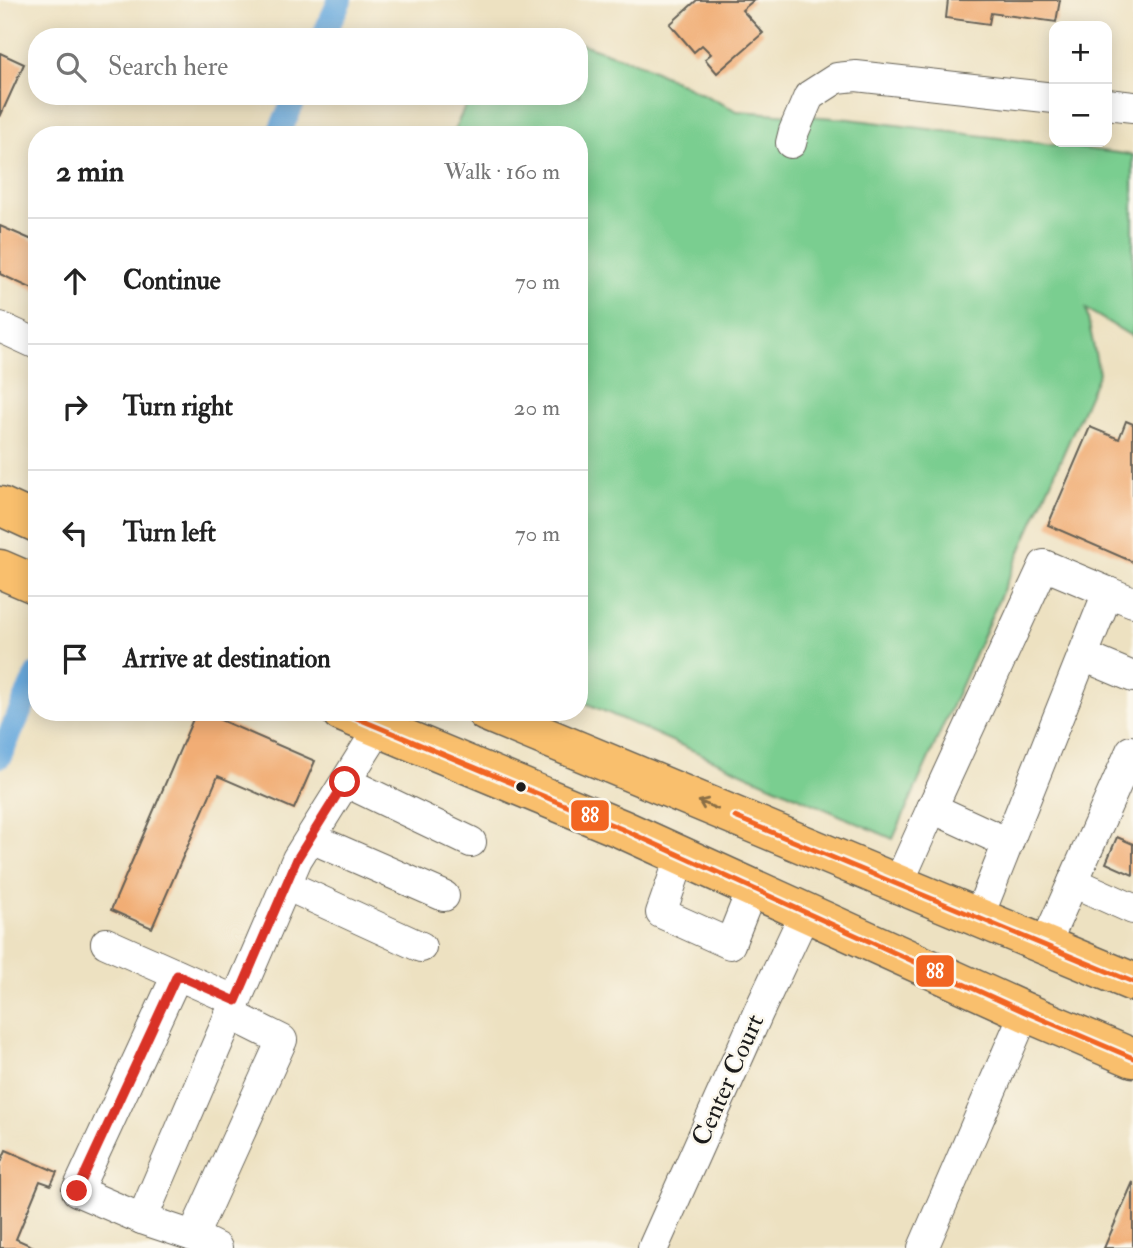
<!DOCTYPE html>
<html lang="en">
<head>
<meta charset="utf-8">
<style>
  body { margin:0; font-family:"IM FELL Double Pica",serif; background:#f6f6f6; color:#222 }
  .controls { position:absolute; right:21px; top:21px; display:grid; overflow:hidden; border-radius:14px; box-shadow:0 4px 18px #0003 }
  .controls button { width:63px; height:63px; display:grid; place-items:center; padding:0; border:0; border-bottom:2px solid #e0e0e0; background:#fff; color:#222; font:35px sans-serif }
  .stop { position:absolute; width:21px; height:21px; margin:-16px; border:5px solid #d93025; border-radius:50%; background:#fff }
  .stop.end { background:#d93025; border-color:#fff; box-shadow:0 2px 7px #0008 }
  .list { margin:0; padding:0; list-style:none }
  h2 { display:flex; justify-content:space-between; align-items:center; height:91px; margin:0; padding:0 28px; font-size:30px }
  h2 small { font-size:23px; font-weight:400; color:#767676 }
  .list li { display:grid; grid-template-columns:46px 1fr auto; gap:21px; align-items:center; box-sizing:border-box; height:126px; padding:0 28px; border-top:2px solid #e0e0e0 }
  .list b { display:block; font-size:26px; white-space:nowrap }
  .list em { font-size:23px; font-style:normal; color:#767676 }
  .icon { flex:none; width:38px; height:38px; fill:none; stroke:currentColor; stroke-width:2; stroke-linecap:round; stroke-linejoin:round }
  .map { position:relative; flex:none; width:1133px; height:1248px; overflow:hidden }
  .search { position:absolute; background:#fff; box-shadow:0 4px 18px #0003; left:28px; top:28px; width:560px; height:77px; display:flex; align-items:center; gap:18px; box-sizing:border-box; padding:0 24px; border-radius:28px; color:#767676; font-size:26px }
  .panel { position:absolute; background:#fff; box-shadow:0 4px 18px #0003; left:28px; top:126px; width:560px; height:595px; border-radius:28px }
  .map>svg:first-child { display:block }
  .green { fill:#7ace90; stroke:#4b7556; stroke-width:2 }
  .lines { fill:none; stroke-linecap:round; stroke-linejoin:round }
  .canal { stroke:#6aaadd; stroke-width:24 }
  .building { fill:#f1ad75 }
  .minor-casing { stroke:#656156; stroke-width:32 }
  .major-casing { stroke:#656156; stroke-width:41 }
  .minor { stroke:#fff; stroke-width:30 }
  .major { stroke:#f9bf6d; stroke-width:38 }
  .bus-1-casing { stroke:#fbf7ec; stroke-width:10 }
  .bus-1 { stroke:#f26522; stroke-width:5 }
  .oneway { stroke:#8a6e44 }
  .route { stroke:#d93025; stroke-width:9 }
  .bus-dot { fill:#1c1c1c; stroke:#fbf7ec; stroke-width:2.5 }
  .labels { text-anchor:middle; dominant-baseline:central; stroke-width:5; stroke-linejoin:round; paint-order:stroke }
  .street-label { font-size:26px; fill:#1c1c1c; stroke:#fbf7ec }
  .line-badge { stroke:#fbf7ec; stroke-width:2.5 }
  .badge-label { font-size:19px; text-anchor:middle; font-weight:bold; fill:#fff }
</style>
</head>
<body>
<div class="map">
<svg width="1133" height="1248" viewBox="0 0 1133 1248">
  <rect width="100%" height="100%" fill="#fbf7ec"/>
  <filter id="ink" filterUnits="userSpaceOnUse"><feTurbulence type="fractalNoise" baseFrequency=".0143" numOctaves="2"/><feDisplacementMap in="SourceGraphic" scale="14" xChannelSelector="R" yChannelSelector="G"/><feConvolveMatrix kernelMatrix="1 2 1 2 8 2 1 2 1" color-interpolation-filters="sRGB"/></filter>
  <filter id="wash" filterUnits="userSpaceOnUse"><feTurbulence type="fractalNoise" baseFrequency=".00686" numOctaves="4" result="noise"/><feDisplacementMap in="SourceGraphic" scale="28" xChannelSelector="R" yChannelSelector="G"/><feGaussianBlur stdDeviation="1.57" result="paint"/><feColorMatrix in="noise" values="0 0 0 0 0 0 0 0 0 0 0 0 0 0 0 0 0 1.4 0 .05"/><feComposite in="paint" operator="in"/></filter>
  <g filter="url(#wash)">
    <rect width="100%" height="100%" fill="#ede1c1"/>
    <path class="green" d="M579 43 643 65 737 111 849 119 1133 155V337L1086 309 1099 373 893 839 579 700V135H452L470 96H579Z"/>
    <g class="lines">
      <g class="canal">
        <path d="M323 37 340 0"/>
        <path d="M278 135 296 96"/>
        <path d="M0 756 37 674"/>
      </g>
    </g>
    <g id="blocks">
      <g class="building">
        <path d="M697 0H754L742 10 763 33 717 73 705 59 711 54 702 45 694 52 670 24Z"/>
        <path d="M948 0H1060L1056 22 991 13 989 24 946 18Z"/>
        <path d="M0 53 24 64 0 117Z"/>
        <path d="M0 226 37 242V291L0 274Z"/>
        <path d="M1126 421 1133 424V562L1048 525 1090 427 1119 439Z"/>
        <path d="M196 712H202L315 761 294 809 218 776 152 928 111 910Z"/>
        <path d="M1117 837 1133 844V875L1106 863Z"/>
        <path d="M6 1150 57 1172 51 1185 40 1181 16 1239 36 1248H0V1164Z"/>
        <path d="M1133 1182V1248H1104Z"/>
      </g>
    </g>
  </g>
  <g filter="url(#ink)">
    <use href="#blocks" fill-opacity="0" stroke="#656156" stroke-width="2"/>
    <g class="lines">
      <g class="minor-casing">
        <g id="minor">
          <path d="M1107 104 1133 107"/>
          <path d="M791 143 794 131 809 96 837 78 856 76 1054 98"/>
          <path d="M0 327 37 344"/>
          <path d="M1083 656 1133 677"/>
          <path d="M1133 752 1131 751 1073 882 1133 909"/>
          <path d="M346 782 471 842"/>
          <path d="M311 838 444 896"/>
          <path d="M1008 843 932 808 1044 565 1108 592"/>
          <path d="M681 856 661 913 730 944 752 889"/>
          <path d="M898 884 932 808"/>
          <path d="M286 885 421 947"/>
          <path d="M978 918 1108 592 1133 602"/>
          <path d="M106 943 236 1001"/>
          <path d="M1045 945 1073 882"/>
          <path d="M177 975 77 1191 142 1219 193 1236 282 1040 230 1014"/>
          <path d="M142 1219 297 859 379 728 386 712"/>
          <path d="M193 1236 217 1248"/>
          <path d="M653 1248 758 1013 805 913"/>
          <path d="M923 1248 1025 1012"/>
        </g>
      </g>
      <g class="major-casing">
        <g id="major">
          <path d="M0 506 37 523"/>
          <path d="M0 569 37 585"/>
          <path d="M341 712 622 829 1025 1012 1133 1058"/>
          <path d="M486 712 1133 982"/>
        </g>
      </g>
      <use href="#minor" class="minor"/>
      <use href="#major" class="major"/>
      <g class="bus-1-casing">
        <g id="bus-1">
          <path d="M342 712 622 829 1025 1012 1133 1058"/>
          <path d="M735 817 1133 982"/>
        </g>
      </g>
      <use href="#bus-1" class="bus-1"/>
    </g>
    <defs><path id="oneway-shaft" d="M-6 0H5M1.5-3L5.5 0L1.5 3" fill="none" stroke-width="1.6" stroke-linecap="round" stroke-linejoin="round" transform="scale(1.75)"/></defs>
    <use class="oneway" href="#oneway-shaft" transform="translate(708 805) rotate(-157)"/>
  </g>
  <g class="lines" filter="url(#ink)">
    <path class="route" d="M77 1191 177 975 236 1001 297 859 345 782"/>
  </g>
  <circle class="bus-dot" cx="521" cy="787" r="6"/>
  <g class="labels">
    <g class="street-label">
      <text transform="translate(728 1080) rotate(-66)">Center Court</text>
    </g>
  </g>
  <g class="line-badge">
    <rect x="570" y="799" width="40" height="33" rx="7" fill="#f26522"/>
    <rect x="915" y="954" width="40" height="34" rx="7" fill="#f26522"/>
  </g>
  <g class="badge-label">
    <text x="590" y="822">88</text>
    <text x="935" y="978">88</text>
  </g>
</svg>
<div class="controls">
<button>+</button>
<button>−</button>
</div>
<div class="stop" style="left:345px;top:782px"></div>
<div class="stop end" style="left:77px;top:1191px"></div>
<div class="search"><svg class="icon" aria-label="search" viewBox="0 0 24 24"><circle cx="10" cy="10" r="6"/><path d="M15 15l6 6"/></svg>Search here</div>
<section class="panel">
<h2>2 min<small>Walk · 160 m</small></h2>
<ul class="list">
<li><svg class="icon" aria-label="ahead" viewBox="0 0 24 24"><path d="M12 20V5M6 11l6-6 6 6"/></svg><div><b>Continue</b></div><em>70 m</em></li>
<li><svg class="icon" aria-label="right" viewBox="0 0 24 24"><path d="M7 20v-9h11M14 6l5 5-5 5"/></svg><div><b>Turn right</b></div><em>20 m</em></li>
<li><svg class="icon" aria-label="left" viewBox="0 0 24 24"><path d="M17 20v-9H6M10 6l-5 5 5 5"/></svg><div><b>Turn left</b></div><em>70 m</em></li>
<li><svg class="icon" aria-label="arrive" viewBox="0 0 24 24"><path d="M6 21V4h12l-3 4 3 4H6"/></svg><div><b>Arrive at destination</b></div></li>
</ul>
</section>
</div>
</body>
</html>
